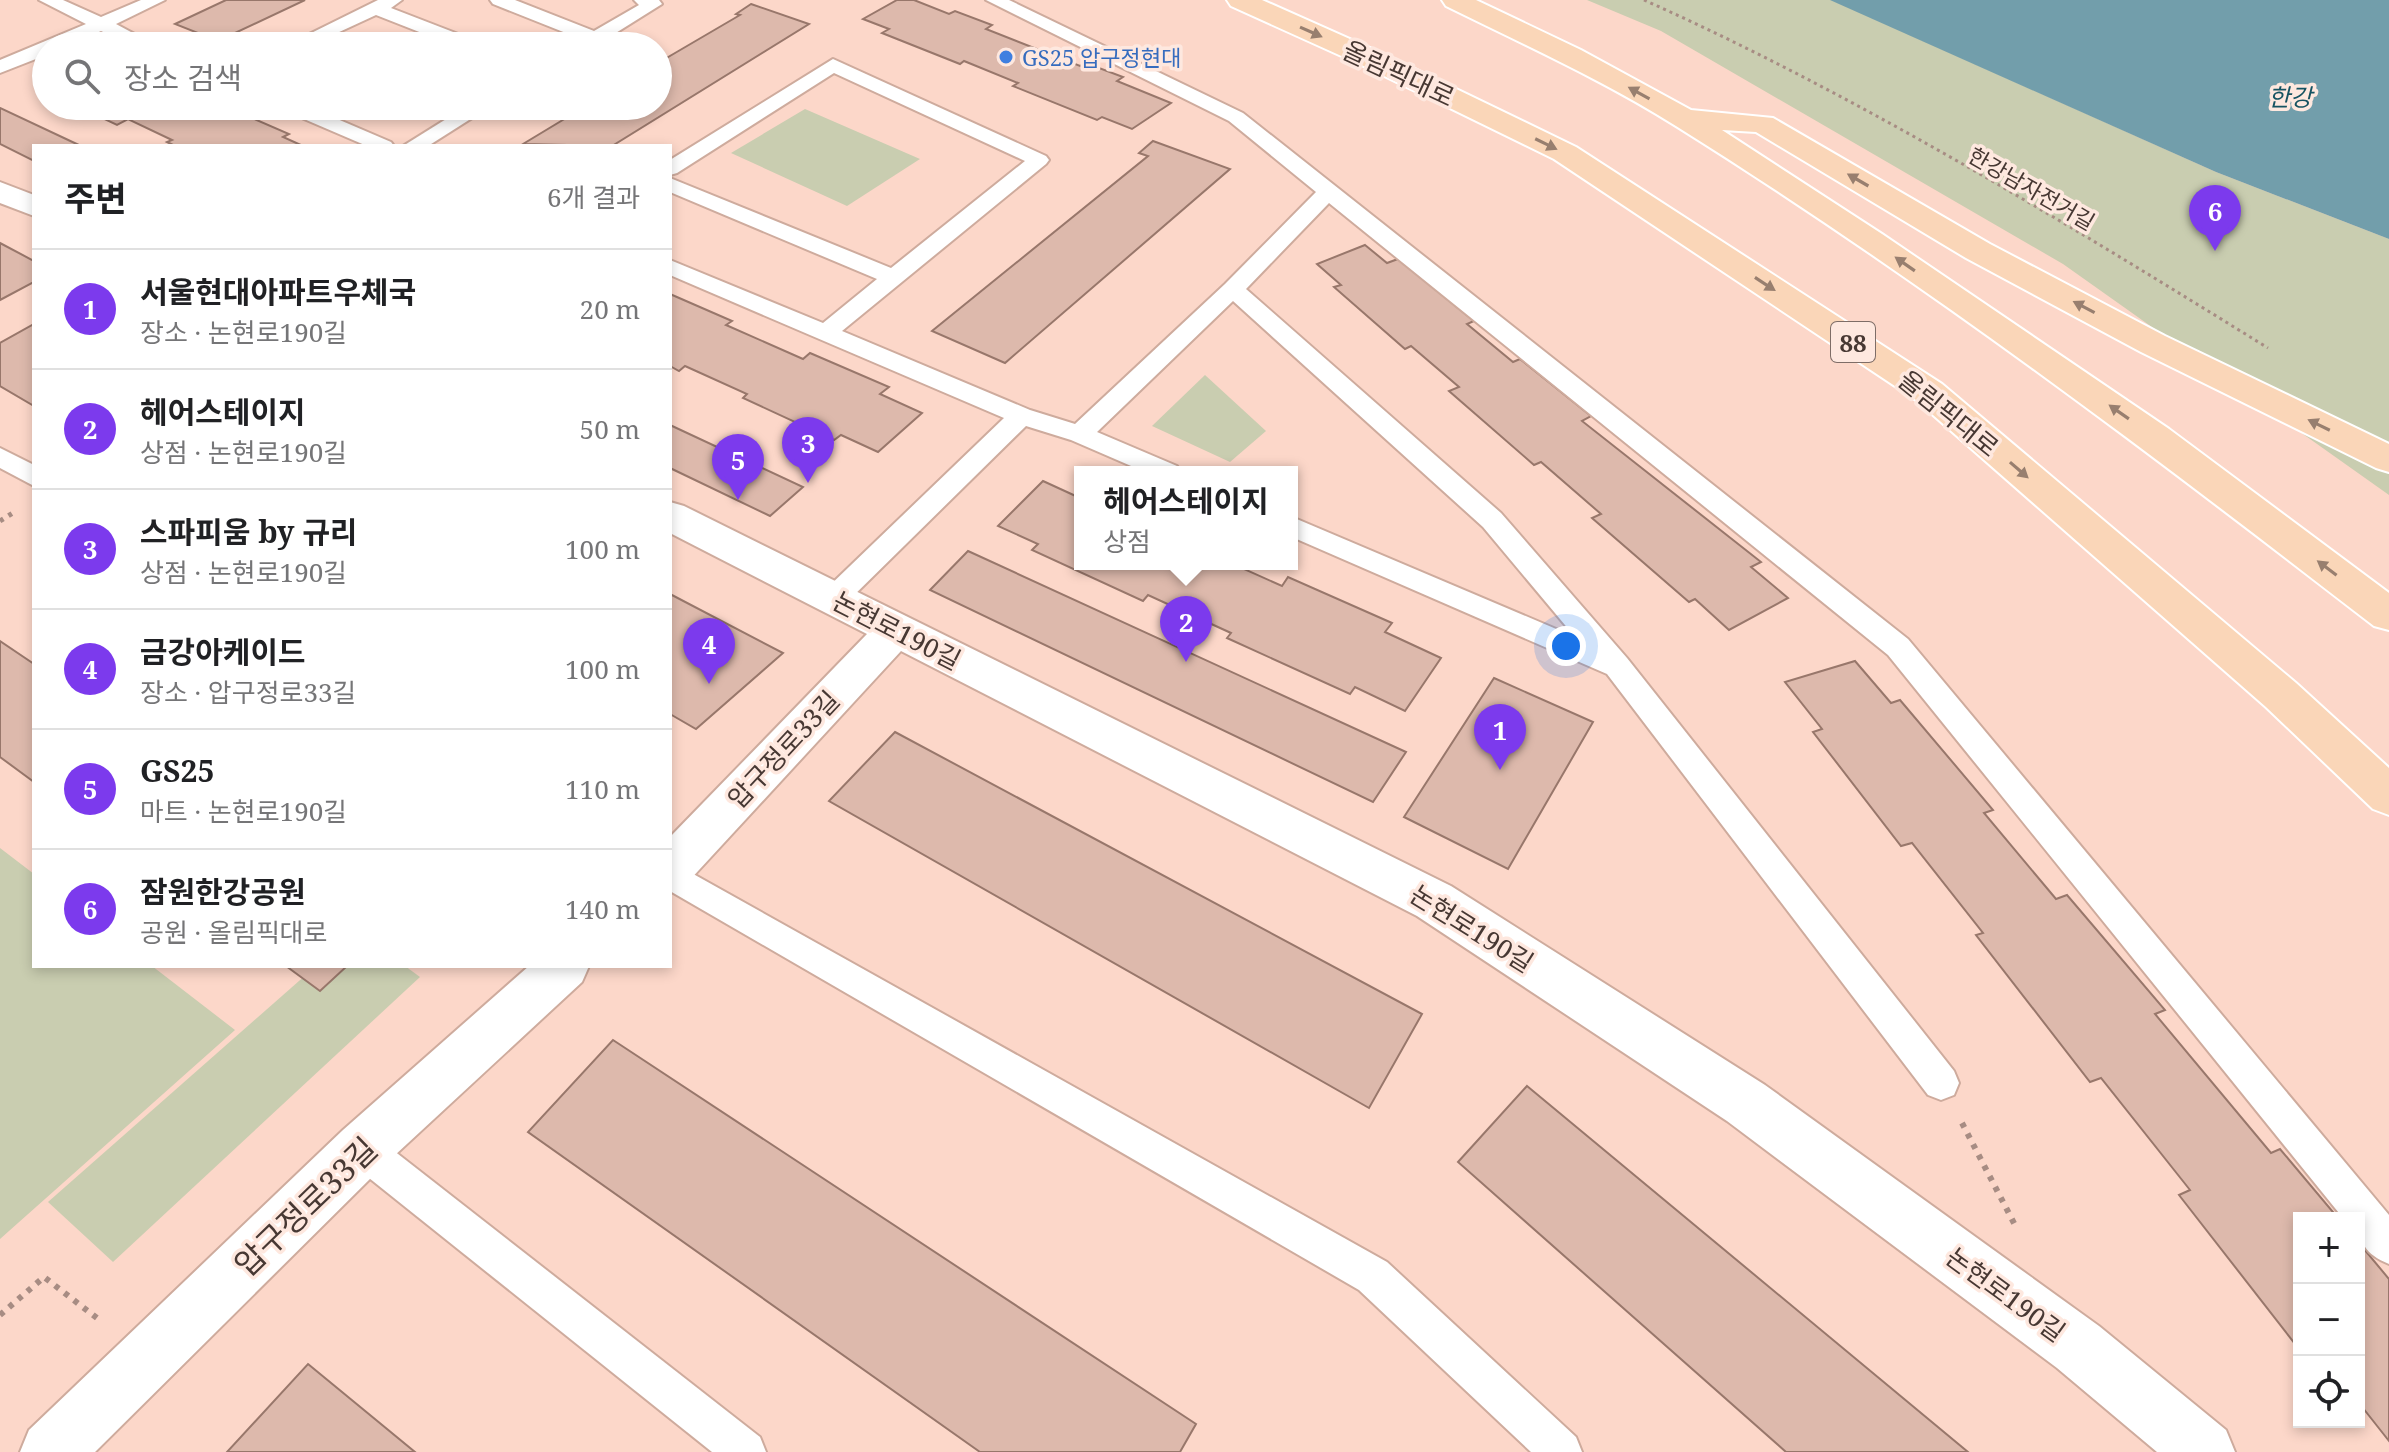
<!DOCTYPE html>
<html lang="ko">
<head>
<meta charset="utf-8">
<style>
  body { margin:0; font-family:"Noto Serif","Noto Sans KR",serif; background:#f6f6f6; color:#202124 }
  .controls { position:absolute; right:24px; bottom:24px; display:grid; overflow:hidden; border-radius:0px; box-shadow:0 4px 12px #0003 }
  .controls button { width:72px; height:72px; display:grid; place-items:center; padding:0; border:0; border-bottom:2px solid #e0e0e0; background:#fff; color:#202124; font:40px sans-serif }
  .you { position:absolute; left:1566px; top:646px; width:28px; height:28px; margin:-20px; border:6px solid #fff; border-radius:50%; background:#1a73e8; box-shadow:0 0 0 12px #1a73e833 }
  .badge { display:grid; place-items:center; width:52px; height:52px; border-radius:50%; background:#7c3aed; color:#fff; font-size:26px; font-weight:700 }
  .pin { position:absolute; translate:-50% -66px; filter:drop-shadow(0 2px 4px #0008) }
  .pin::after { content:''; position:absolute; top:42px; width:28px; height:24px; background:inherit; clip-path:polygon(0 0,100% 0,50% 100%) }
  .popup { position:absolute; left:1074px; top:466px; width:224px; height:104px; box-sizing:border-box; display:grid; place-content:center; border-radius:0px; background:#fff; filter:drop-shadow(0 2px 6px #0005); font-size:26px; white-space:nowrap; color:#757577 }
  .popup b { font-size:30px; color:#202124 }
  .popup::after { content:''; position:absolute; left:50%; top:100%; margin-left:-16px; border:16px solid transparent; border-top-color:#fff }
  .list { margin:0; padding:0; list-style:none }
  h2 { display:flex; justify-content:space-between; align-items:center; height:104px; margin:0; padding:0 32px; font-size:34px }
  h2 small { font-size:26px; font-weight:400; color:#757577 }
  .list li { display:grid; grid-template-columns:52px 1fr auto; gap:24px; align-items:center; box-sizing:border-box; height:120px; padding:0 32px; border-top:2px solid #e0e0e0 }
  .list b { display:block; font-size:30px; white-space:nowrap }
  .list p { margin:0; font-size:26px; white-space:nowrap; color:#757577 }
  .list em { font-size:26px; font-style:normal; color:#757577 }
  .icon { flex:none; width:44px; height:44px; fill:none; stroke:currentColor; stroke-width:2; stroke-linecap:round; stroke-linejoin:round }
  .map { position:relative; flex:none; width:2389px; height:1452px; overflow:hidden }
  .search { position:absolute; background:#fff; box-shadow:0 4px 12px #0003; left:32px; top:32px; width:640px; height:88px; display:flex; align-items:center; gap:20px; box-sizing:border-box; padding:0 28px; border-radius:44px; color:#757577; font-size:30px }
  .panel { position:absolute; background:#fff; box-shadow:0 4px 12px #0003; left:32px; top:144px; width:640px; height:824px; border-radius:0px }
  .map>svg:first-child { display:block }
  .green { fill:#c9cdb0 }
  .water { fill:#729eab }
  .building { fill:#ddb9ac; stroke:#98776b; stroke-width:2 }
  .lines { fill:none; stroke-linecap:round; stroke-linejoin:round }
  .service-casing { stroke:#ceab9d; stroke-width:4 }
  .minor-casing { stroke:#ceab9d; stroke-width:4 }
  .trunk-casing { stroke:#fff; stroke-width:4 }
  .path-far2 { stroke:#a78c83; stroke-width:3; stroke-dasharray:3 4; stroke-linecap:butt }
  .path-far1 { stroke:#a78c83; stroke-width:5; stroke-dasharray:4 6; stroke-linecap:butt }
  .path { stroke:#a78c83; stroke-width:6; stroke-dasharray:5 7; stroke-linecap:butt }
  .service { fill:#fff; fill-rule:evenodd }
  .minor { fill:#fff; fill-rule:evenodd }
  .trunk { fill:#fad6b8; fill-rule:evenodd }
  .oneway { fill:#987f6f }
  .shop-dot { fill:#3f7fe0; stroke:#fee8df; stroke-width:3 }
  .labels { text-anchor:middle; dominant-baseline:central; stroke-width:7; stroke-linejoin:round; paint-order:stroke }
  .far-shop-label { font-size:22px; fill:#366cbe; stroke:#fee8df; text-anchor:start }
  .far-street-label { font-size:22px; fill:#473833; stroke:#fee8df }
  .far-water-label { font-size:24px; font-style:italic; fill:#165362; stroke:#fee8df }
  .shield { fill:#fee8df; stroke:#7e6d67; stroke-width:2 }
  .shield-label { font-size:24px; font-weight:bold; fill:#473833 }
  .street-label { font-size:26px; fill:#473833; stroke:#fee8df }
  .near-street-label { font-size:32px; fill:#473833; stroke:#fee8df }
</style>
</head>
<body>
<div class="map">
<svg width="2389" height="1452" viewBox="0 0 2389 1452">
  <rect width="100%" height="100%" fill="#fcd7c9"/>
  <g class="green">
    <path d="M1587 0H1832L2216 172 2389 239V495L2063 264 1661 31Z"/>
    <path d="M805 109 920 159 847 206 731 153Z"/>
    <path d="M1205 375 1266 431 1230 462 1152 426Z"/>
    <path d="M0 848 34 874V966H152L235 1030 0 1239Z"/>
    <path d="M316 966H405L420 977 113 1262 48 1202Z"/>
  </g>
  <path class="water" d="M1830 0H2389V239L2216 172Z"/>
  <g class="building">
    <path d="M226 0H305L218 41 175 24Z"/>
    <path d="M897 0H914L949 14 955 11 992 25 986 29 1080 66 1086 63 1123 77 1117 81 1171 103 1132 129 1102 117 1097 120 1013 86 1018 83 964 61 960 64 882 33 889 29 863 19Z"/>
    <path d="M751 4 809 24 612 146 523 144 586 106H658V63L740 15 736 14Z"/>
    <path d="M77 106H207L230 116 238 112 289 134 283 137 303 146H175L167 142 172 140 128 119 117 125Z"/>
    <path d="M0 108 81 146H34V161L0 144Z"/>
    <path d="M1153 141 1230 169 1005 363 932 331 1148 156 1139 153Z"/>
    <path d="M0 243 34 261V282L0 300Z"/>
    <path d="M1365 245 1387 263 1398 259 1474 321 1467 324 1513 362 1520 359 1591 416 1582 421 1761 562 1751 567 1788 598 1729 630 1695 599 1689 602 1592 518 1601 514 1541 462 1534 465 1449 391 1459 387 1411 346 1405 349 1334 287 1341 285 1317 264Z"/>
    <path d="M670 294 732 321 726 325 803 359 810 353 889 387 880 394 922 413 878 452 841 435 834 440 743 398 747 394 685 366 679 371 670 366Z"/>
    <path d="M34 324V406L0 386V343Z"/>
    <path d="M670 425 803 487 770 516 670 468Z"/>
    <path d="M1043 481 1080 498V564H1233L1282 586 1288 577 1392 623 1385 632 1441 658 1405 711 1355 687 1350 694 1227 638 1231 633 1148 595 1143 601 1032 550 1038 544 998 526Z"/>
    <path d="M968 551 1406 752 1373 802 930 590Z"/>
    <path d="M670 594 783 653 696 729 670 714Z"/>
    <path d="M0 641 34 664V782L0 757Z"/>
    <path d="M1855 661 1891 703 1900 700 1993 810 1984 813 2056 899 2067 895 2165 1010 2155 1014 2271 1153 2280 1149 2338 1218H2299V1349L2179 1195 2190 1190 2101 1078 2090 1082 1976 935 1983 933 1912 843 1901 846 1813 732 1822 729 1785 682Z"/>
    <path d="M1494 678 1593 722 1508 869 1404 817Z"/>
    <path d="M895 732 1422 1014 1369 1108 829 801Z"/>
    <path d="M286 966H347L320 991Z"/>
    <path d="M613 1040 1196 1424 1180 1452H980L528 1132Z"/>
    <path d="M1527 1086 1968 1452H1786L1458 1162Z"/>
    <path d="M2359 1243 2389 1279V1441L2359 1403Z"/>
    <path d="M308 1364 415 1452H227Z"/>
  </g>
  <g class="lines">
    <g class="service-casing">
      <g id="service">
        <path d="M39 0H63L101 17 141 0H165L116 24 157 46H133L101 31 68 46H46V55L0 73V60L86 24Z"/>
        <path d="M378 0H402L391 8 479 42 481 46H455L376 15 309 46H285Z"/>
        <path d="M490 0H515L594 31 639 5 634 0H659L662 4 595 46H573L581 39 493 4Z"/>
        <path d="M986 0H1009L1243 113 1908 639 2389 1215V1264C2365 1254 2359 1243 2359 1218H2343L1888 655 1329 203 1246 289 1501 513 1627 658 1954 1071 1959 1083 1954 1095 1941 1100 1928 1095 1607 674 1292 537V517L1575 637 1483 527 1233 301 1097 432 1177 466 1181 472H1145L1071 440 1026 426 844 605 834 608 824 605 820 598 824 591 1004 418 670 275V260L823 323 877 279 670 192V178L891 268 1025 161 834 73 677 173 670 175V160L833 59 1046 156 1049 160 1046 164 842 331 1030 410 1075 424 1225 284 1316 192 1229 121Z"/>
        <path d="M280 106H307L391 142 394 146H367L283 110Z"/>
        <path d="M467 106H491L428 146H403Z"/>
        <path d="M0 448 34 465V486L0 468Z"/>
        <path d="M670 861 1387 1262 1576 1437 1582 1452H1531L1359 1290 670 891Z"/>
        <path d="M362 1131 375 1136 760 1437 766 1452H712L349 1162 344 1149 349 1136Z"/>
      </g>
    </g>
    <g class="minor-casing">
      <g id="minor">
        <path d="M0 182 34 195V216L0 203Z"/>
        <path d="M670 502 684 506 1451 886 1765 1085 2099 1326 2226 1430 2235 1452H2157L2057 1368 1727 1121 1417 916 901 651 687 883 670 889V837L867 634 670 533Z"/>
        <path d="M529 966H589L582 982 381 1168 95 1452H20L29 1430 343 1130Z"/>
      </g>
    </g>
    <g class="trunk-casing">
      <g id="trunk">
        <path d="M1227 0H1262L1388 56 1576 147 1942 384 2296 683 2389 768V815L2373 809 2266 707 1916 400 1554 159 1368 68 1231 6Z"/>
        <path d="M1442 0H1476L1581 50 1691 110 1773 118 1990 244 2165 336 2389 444V472L2376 468 2141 352 1966 258 1756 132 1722 130 1882 234 2169 429 2389 593V630L2374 626C2148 451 1919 278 1676 126 1603 80 1523 44 1446 6Z"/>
      </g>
    </g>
    <path class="path-far2" d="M1644 0C1861 97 2066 223 2268 348"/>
    <path class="path-far1" d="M0 521 16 511"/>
    <g class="path">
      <path d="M1962 1123 2016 1227"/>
      <path d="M0 1315 44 1277 102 1322"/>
    </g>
    <use href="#service" class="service"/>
    <use href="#minor" class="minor"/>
    <use href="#trunk" class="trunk"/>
  </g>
  <defs><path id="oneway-solid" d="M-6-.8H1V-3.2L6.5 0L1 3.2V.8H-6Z" transform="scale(2)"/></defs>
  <g class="oneway">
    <use href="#oneway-solid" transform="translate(1311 32) rotate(24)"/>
    <use href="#oneway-solid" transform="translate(1639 93) rotate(-151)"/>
    <use href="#oneway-solid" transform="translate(1546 144) rotate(26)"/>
    <use href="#oneway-solid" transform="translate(1858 180) rotate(-150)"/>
    <use href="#oneway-solid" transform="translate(1905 264) rotate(-145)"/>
    <use href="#oneway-solid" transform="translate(1765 284) rotate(33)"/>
    <use href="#oneway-solid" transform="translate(2084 307) rotate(-152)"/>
    <use href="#oneway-solid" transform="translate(2119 412) rotate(-145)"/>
    <use href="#oneway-solid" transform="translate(2319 425) rotate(-154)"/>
    <use href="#oneway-solid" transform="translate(2019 470) rotate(41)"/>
    <use href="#oneway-solid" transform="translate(2327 568) rotate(-143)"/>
  </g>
  <circle class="shop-dot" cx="1006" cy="57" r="8"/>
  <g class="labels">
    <g class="far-shop-label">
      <text x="1022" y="57">GS25 압구정현대</text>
    </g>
    <g class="far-street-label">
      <text transform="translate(2032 188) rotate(30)">한강남자전거길</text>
    </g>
    <g class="far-water-label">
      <text x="2290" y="96">한강</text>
    </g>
    <rect class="shield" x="1831" y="322" width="44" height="40" rx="6"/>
    <g class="shield-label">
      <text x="1853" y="342">88</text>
    </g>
    <g class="street-label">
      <text transform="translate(1399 73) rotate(25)">올림픽대로</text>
      <text transform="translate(1949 413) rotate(39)">올림픽대로</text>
      <text transform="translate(897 630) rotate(27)">논현로190길</text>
      <text transform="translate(783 749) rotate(-47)">압구정로33길</text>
      <text transform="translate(1472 928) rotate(32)">논현로190길</text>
      <text transform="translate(2006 1294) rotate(36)">논현로190길</text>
    </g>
    <g class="near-street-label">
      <text transform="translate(305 1206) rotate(-44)">압구정로33길</text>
    </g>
  </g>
</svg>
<div class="controls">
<button>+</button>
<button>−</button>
<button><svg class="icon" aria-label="locate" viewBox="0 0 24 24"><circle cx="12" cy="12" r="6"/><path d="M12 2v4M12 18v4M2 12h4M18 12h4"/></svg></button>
</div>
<div class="you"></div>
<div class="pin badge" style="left:1500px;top:770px">1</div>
<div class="pin badge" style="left:1186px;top:662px">2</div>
<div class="popup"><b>헤어스테이지</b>상점</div>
<div class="pin badge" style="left:808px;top:483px">3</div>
<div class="pin badge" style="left:709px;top:684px">4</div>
<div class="pin badge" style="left:738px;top:500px">5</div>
<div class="pin badge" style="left:2215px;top:251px">6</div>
<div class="search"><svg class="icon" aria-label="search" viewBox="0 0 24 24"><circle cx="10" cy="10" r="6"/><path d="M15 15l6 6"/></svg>장소 검색</div>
<section class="panel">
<h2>주변<small>6개 결과</small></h2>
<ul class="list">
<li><span class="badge">1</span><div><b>서울현대아파트우체국</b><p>장소 · 논현로190길</p></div><em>20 m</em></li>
<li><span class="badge">2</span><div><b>헤어스테이지</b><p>상점 · 논현로190길</p></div><em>50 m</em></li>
<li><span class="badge">3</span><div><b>스파피움 by 규리</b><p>상점 · 논현로190길</p></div><em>100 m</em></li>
<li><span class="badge">4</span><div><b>금강아케이드</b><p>장소 · 압구정로33길</p></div><em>100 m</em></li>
<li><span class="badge">5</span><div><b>GS25</b><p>마트 · 논현로190길</p></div><em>110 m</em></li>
<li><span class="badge">6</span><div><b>잠원한강공원</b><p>공원 · 올림픽대로</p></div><em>140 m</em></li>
</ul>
</section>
</div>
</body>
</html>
